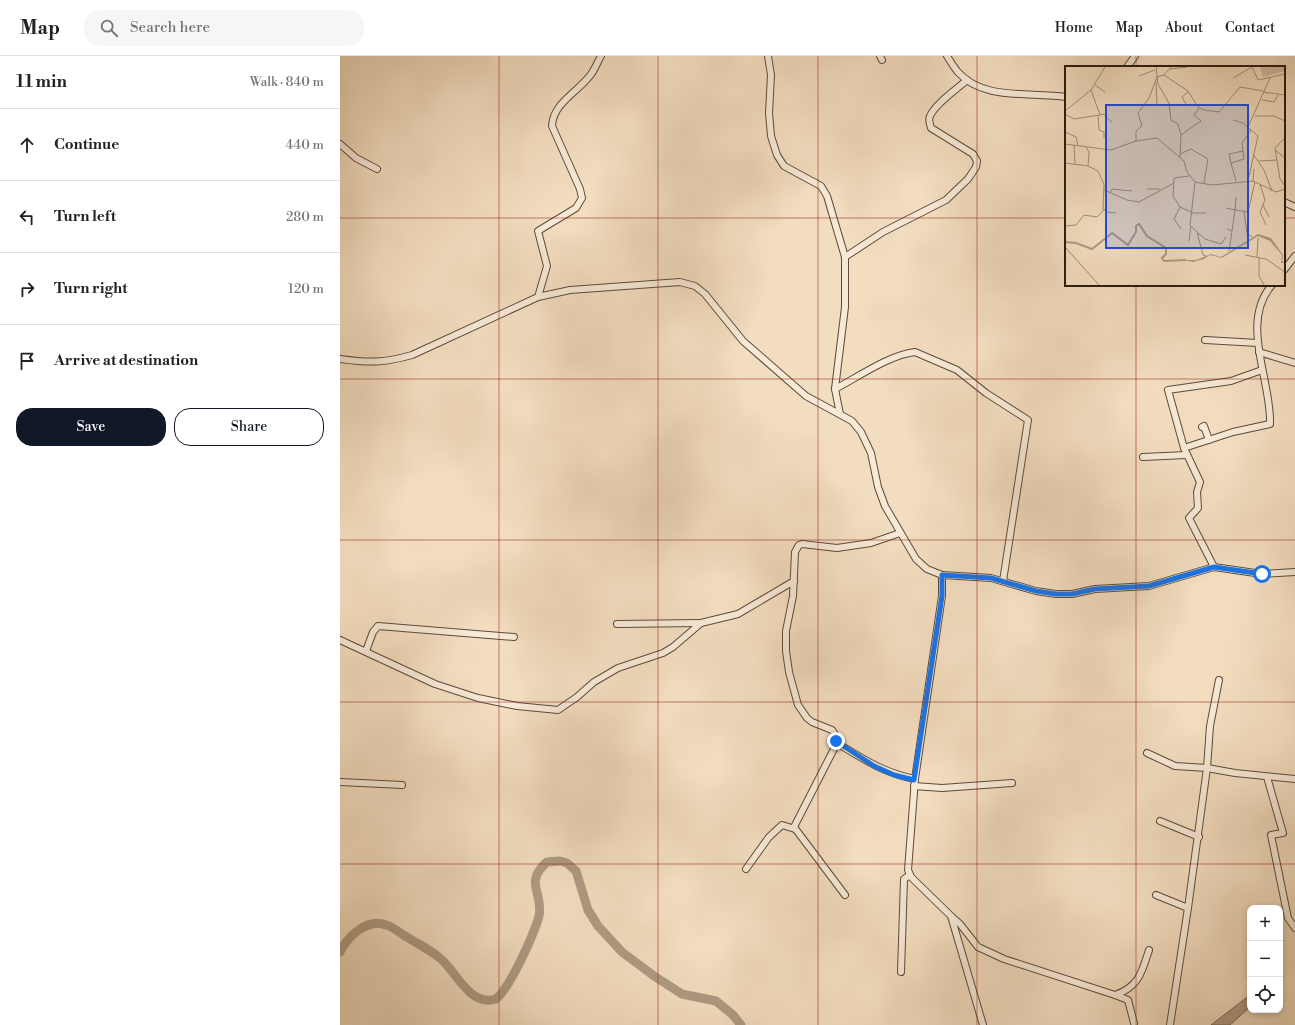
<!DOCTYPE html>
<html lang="en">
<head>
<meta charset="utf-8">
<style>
  body { margin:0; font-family:"Libre Bodoni",serif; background:#f6f6f6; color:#202124 }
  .controls { position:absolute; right:12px; bottom:12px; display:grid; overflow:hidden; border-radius:8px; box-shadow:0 2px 6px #0003 }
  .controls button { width:36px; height:36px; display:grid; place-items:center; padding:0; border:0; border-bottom:1px solid #e0e0e0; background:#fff; color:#202124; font:20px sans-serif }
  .stop { position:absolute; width:12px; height:12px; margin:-9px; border:3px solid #1a73e8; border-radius:50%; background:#fff }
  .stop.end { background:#1a73e8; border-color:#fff; box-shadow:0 1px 4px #0008 }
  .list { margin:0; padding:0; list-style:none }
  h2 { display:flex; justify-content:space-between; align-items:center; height:52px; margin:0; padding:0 16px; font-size:17px }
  h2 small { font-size:13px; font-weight:400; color:#757577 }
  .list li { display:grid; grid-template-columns:26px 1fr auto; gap:12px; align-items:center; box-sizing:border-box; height:72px; padding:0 16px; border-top:1px solid #e0e0e0 }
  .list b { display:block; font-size:15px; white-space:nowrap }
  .list em { font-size:13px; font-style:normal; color:#757577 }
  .actions { display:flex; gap:8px; padding:12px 16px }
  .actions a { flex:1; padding:9px 0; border:1px solid #111827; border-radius:16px; text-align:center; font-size:14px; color:#111827 }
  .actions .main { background:#111827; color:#fff }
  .icon { flex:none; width:22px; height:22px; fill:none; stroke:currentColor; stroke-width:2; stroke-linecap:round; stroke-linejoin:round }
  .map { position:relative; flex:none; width:955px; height:969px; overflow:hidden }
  header { display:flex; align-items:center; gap:24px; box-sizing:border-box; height:56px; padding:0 20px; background:#fff; border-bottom:1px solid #e0e0e0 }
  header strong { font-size:19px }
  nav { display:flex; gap:22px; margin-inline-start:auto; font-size:14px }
  .search { width:280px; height:36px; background:#f6f6f6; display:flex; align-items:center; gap:10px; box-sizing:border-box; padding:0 14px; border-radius:16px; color:#757577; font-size:15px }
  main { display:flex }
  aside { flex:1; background:#fff }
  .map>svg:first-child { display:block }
  .water { fill:#ae9b83; stroke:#796754 }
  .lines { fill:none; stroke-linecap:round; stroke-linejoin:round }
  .river { stroke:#ae9b83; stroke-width:9 }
  .street-casing { stroke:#5c4b3a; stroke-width:8 }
  .street { stroke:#f7e9d6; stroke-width:6 }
  .route { stroke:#1a73e8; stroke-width:5 }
  .grid { fill:none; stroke:#8f2418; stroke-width:1; stroke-opacity:0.55 }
  .inset-river { fill:none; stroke:#ae9b83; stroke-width:2 }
  .inset-road { fill:none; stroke:#a28f78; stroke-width:1 }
  .view { fill:#1d4ed8; fill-opacity:0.15; stroke:#1d4ed8; stroke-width:2 }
  .inset-edge { fill:none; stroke:#291a0d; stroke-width:2 }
</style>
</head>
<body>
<header>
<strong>Map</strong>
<div class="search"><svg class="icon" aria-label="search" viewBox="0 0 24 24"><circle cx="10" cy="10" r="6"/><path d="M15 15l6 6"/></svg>Search here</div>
<nav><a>Home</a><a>Map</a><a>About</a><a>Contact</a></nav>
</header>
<main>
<aside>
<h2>11 min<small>Walk · 840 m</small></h2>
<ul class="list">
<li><svg class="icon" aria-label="ahead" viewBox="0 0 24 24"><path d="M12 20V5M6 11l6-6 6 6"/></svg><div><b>Continue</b></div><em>440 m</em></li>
<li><svg class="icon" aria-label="left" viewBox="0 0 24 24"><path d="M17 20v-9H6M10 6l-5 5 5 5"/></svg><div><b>Turn left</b></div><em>280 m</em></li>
<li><svg class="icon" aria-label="right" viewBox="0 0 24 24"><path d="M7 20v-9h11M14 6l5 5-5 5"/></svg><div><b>Turn right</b></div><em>120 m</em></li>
<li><svg class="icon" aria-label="arrive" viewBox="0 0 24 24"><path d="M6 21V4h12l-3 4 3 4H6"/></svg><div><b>Arrive at destination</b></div></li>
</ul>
<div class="actions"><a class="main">Save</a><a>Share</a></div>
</aside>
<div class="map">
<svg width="955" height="969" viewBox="0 0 955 969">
  <rect width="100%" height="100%" fill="#f3ddc0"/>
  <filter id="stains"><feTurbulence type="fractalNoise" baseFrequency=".005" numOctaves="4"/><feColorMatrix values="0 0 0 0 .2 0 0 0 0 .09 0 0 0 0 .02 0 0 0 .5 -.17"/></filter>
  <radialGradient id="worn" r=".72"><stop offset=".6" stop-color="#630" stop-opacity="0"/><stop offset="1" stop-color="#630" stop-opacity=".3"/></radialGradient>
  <path class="water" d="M910 939V951L890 969H871Z"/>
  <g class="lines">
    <path class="river" d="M0 896C8 880 27 862 46 869 54 871 62 879 70 883 80 889 92 895 101 903 117 917 130 951 156 943 170 932 194 878 199 860 204 837 183 827 207 806L220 805 227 807 236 815 248 854 258 870 282 896 314 920 342 938 376 945 393 959 401 969"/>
    <g class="street-casing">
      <g id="street">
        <path d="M428 0 431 19 429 57 431 80 437 99 444 110 481 130 487 140 505 201V251L495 333 500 358"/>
        <path d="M540 0 542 4"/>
        <path d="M607 0C610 5 614 11 617 15 643 46 692 35 726 41"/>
        <path d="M787 11 795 0"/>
        <path d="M0 88 16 102 37 113"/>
        <path d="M944 146 955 151"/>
        <path d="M505 201 543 176 606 144 628 123 636 111 637 105 633 98 591 72C590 68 588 64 590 60 595 48 617 33 627 24"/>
        <path d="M944 214 955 200"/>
        <path d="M198 241 207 210 198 175 236 152 242 142 240 133 212 70C213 46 240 35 252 17 256 11 258 5 261 0"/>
        <path d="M865 284 918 287"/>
        <path d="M919 296 955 307"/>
        <path d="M0 303C29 307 44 307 72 299L198 241 230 234 340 226 355 230 365 238 403 285 466 340 512 365 521 376 531 397 538 431 545 450 576 503 587 513 602 519 651 522 696 535 716 538H732L755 533 809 530 874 511 922 518 955 516"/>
        <path d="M495 333C518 321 549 299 575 296L617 314 646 337 688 364 663 525"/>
        <path d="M862 371 864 370 869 384"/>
        <path d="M844 392 828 334 891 325 922 314"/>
        <path d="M803 401 846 399"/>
        <path d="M874 511 849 462 858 452 857 436 860 426 844 392 893 376 930 368C932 326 899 266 932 229"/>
        <path d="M602 519V540L575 723 568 814 571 821 611 860 643 969"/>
        <path d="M277 568 361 567"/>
        <path d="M0 584 95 628 138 642 177 650 218 654 237 641 254 626 278 612 323 597 333 591 361 567 398 558 454 525"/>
        <path d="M26 595 33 576 38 570 174 581"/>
        <path d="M879 624 870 670 867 712 895 717 955 723"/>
        <path d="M497 687C523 703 544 717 575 723"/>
        <path d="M807 697 835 710 867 712 848 852 816 839"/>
        <path d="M927 721 943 777 931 779 948 862 955 872"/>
        <path d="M0 726 62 729"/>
        <path d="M574 730 602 732 672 727"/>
        <path d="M820 765 859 781"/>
        <path d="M406 813 429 781 442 769 455 773"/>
        <path d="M505 839 454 771 497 687 496 680 492 674 472 666 467 662 458 649 449 616 446 595V575L453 540 455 496 459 489 462 488 497 492 531 487 560 477"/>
        <path d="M612 861 620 868 638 891 664 903 775 939C799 931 802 916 809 894"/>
        <path d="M561 916 564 823 570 819"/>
        <path d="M775 939 788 944 794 967"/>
        <path d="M830 969 848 852"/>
      </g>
    </g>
    <use href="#street" class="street"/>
  </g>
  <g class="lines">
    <path class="route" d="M496 685 534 710 554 719 574 724 602 540V519L651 522 696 535 716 538H732L755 533 809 530 874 511 922 518"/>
  </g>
  <path class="grid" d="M159 0V969M318 0V969M478 0V969M637 0V969M796 0V11M0 162H726M944 162H955M796 229V969M0 323H955M0 484H955M0 646H955M0 808H955"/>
  <g transform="translate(725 10)">
    <rect width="220" height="220" fill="#f3ddc0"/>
    <path d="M195 1H220V5L198 11Z" fill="#d1bca2"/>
    <path d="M193 168 206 172 218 189 217 195 220 197H216L217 189 205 175 193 170 157 192 145 189 139 193 128 196 118 194H131L146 188 156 191Z" fill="#ae9b83"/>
    <path class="inset-river" d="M0 176 11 177 27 183 47 167 63 179 71 166V160L74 158 82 170 101 182V188L97 192 99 195 121 194"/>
    <path class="inset-road" d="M91 1 93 18 104 37 106 54 113 58 116 69 115 92M187 1 193 14 220 8M105 3 122 1M99 9 123 25 133 41 139 44 154 46 175 21 198 25M74 10 90 4M168 12 187 1M91 16 92 39M30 19 40 26M198 26 220 29M197 34 209 36 213 29M122 40 117 31 123 26M0 45 26 24 40 1M0 48 9 53 35 49 26 24M35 49 38 48 47 56M33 50 34 64 39 66V72M190 50H209L220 55M168 54 178 57 193 70 183 115M183 61 205 12M0 66 11 71 13 79M116 69 136 55 129 49 134 42M220 72 210 82 215 113 220 120M71 75V65L77 60 73 47 84 32 92 11 99 9 106 1M0 78 46 84 71 75 92 72 119 95 122 106 130 116 147 119 188 115 211 126 220 123M9 79 10 98M21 81 24 86 23 100M210 84 220 92M115 88 126 83 143 93 139 117M188 88 199 104 207 125M194 95 212 94M0 97 23 100 33 105 39 118 38 145 32 151 19 149 11 159 0 160M166 97 164 88 178 85M171 115 166 97 179 93 177 77 186 64M188 115 189 103M130 116 125 159 132 166 138 189 141 190M195 118 200 134 195 146 201 159M82 123H95M39 124 62 134 74 136 109 117M45 127 47 123 67 125M171 131 170 144 183 146 190 116M198 139 204 151M115 141 126 146M161 142 170 144 167 165 162 163M39 143 41 146 51 147M179 146 182 167 187 171M126 147H141M116 163 109 153 115 141 108 130 109 112 124 110M133 167 140 173 156 178 161 171M124 175 126 160M0 181 34 219M164 185 167 165M180 189 201 193 220 206M192 191 193 172M194 192V210L199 219"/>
    <path class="view" d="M41 39H183V182H41Z"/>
    <rect width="220" height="220" class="inset-edge"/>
  </g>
  <rect width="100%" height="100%" filter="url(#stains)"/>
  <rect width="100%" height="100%" fill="url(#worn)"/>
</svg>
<div class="controls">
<button>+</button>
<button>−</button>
<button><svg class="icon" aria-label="locate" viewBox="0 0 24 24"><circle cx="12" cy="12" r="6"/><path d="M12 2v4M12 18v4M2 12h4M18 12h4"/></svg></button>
</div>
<div class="stop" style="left:922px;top:518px"></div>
<div class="stop end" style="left:496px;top:685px"></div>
</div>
</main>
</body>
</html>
